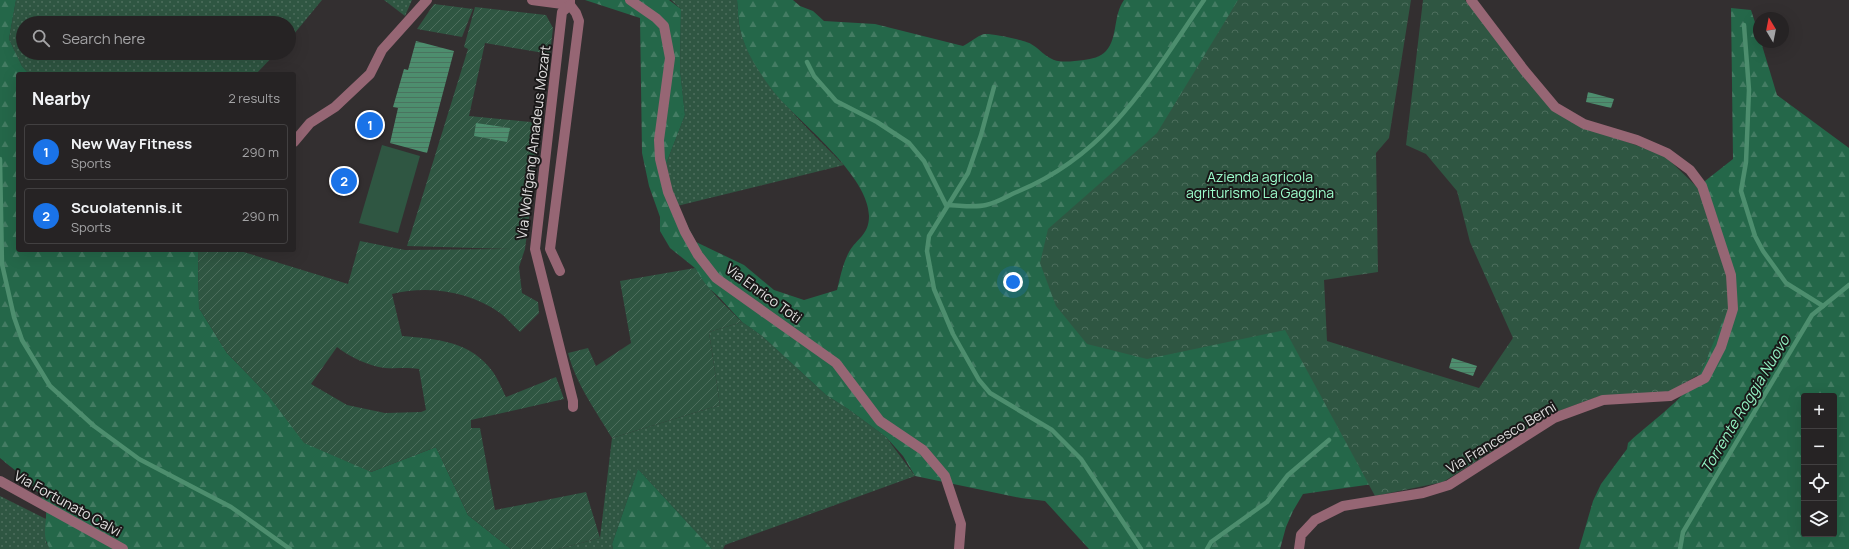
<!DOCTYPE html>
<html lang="en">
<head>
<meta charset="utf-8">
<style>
  body { margin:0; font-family:Manrope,sans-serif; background:#2e2b2c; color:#f1f3f6 }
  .controls { position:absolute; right:12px; bottom:12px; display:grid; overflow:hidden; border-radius:4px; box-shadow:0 4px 16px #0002 }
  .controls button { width:36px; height:36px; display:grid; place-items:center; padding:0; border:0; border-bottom:1px solid #424041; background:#262324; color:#f1f3f6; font:20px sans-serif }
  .compass { position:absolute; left:1753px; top:12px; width:36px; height:36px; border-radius:50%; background:#262324; box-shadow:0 4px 16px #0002; rotate:350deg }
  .you { position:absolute; left:1013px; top:282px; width:14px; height:14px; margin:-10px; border:3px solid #fff; border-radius:50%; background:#1a73e8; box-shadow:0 0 0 6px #1a73e833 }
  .badge { display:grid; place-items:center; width:26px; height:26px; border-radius:50%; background:#1a73e8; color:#fff; font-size:13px; font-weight:700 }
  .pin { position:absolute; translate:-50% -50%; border:2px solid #fff; box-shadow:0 1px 4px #0006 }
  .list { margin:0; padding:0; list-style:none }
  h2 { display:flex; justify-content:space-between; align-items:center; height:52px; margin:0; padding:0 16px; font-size:17px }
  h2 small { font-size:13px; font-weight:400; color:#a4a4a6 }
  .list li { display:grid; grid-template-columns:26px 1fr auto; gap:12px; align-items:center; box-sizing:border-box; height:56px; margin:0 8px 8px; padding:0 8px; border:1px solid #424041; border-radius:4px }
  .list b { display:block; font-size:15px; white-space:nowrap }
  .list p { margin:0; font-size:13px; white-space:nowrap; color:#a4a4a6 }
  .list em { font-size:13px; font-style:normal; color:#a4a4a6 }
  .icon { flex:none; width:22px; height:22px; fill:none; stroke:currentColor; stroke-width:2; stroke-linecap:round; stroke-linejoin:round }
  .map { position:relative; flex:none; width:1849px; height:549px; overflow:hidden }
  .search { position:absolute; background:#262324; box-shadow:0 4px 16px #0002; left:16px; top:16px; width:280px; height:44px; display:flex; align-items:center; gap:10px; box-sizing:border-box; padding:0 14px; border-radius:22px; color:#a4a4a6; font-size:15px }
  .panel { position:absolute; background:#262324; box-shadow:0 4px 16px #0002; left:16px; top:72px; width:280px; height:180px; border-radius:4px }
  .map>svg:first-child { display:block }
  .grass { fill:url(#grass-dots) }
  .forest { fill:url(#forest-firs); fill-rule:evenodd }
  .park { fill:url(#park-crowns) }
  .garden { fill:url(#garden-furrows); fill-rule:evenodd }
  .pitch { fill:#2f5642 }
  .water { fill:url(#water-rules) }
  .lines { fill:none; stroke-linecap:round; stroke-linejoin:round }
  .stream { stroke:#4d8e6e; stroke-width:4.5 }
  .minor { stroke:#966674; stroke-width:10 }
  .labels { text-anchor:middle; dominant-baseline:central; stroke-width:4; stroke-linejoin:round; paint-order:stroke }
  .street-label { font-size:14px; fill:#e1dfdf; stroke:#191818 }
  .park-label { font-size:14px; fill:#9cfccb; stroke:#191818 }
  .water-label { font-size:15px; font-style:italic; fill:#93f3c3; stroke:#191818 }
</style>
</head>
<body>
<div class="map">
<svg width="1849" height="549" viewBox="0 0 1849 549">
  <defs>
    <pattern id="grass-dots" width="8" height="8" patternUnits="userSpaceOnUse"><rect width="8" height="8" fill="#2f5642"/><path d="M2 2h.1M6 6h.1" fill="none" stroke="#4d6e5d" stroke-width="1.8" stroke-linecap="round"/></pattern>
    <pattern id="forest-firs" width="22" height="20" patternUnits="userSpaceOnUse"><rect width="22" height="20" fill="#246749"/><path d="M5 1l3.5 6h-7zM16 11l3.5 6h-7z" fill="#447c63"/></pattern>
    <pattern id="park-crowns" width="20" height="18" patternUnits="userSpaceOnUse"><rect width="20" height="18" fill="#2f5642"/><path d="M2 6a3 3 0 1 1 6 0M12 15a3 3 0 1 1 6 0" fill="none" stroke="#4d6e5d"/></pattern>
    <pattern id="garden-furrows" width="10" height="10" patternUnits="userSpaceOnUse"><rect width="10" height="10" fill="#2f5642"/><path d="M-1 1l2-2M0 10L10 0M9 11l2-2" fill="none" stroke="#4d6e5d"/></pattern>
    <pattern id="water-rules" width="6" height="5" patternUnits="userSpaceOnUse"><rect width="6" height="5" fill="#4d8e6e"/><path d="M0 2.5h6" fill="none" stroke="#4a745f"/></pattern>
  </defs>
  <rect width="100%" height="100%" fill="#332f30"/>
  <g class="grass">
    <path d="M16 0H322L289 40V23H23V53H276L256 74H29L22 66 9 39Z"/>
    <path d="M384 0H412L405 16Z"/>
    <path d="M671 0H737C738 11 738 23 741 33 755 81 810 130 844 165L677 206 666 164 685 115 680 69 681 9Z"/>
    <path d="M742 322 762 336 826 395 848 409 886 437 915 476 725 545 723 549H712L638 469 612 544 613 549H558L600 538 612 438 720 405 709 332Z"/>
    <path d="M0 496 46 519V543L53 549H0Z"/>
  </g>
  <g class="forest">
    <path d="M0 0H16L9 39 22 66 29 74H18V250H198L199 308 227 353 267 394 371 472 436 447 468 515 511 549H50C41 535 47 525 46 510 45 491 14 470 0 458Z"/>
    <path d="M585 0H669L681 9 680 69 685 115 666 164 677 206 696 242 744 265 774 290 804 300 837 290C840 278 843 263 849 252 857 238 869 235 869 216 869 177 804 126 779 98 764 80 747 56 741 33 738 23 738 11 737 0H793L800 6 813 11 824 21 875 24 963 46C969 43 977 36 984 34 991 33 1024 40 1031 44 1040 49 1044 56 1054 60 1063 63 1074 61 1084 60 1091 59 1101 57 1106 51 1118 38 1113 15 1124 0H1249L1299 310 1373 484 1303 494 1293 511 1286 527 1280 549H1089L1045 501 1021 498 915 476 903 456 886 437 848 409 826 395 762 336 742 322 718 296 704 284 695 268 670 248 660 231V217L649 186 642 153 640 18Z"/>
    <path d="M1731 8 1751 10 1759 35V42H1761L1777 95 1849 148V549H1579L1593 501 1601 484 1627 449 1628 443C1658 415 1696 393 1709 352L1708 217 1705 181 1733 159ZM1804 396H1834V534H1804Z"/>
    <path d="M638 469 712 549H613L612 544Z"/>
  </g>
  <path class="park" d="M1238 0H1411L1389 138 1376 153 1378 272 1324 280 1327 341 1479 388 1513 338 1470 242 1457 191 1426 154 1406 145 1423 0H1465L1554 109 1584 127 1664 155 1698 188 1727 273 1728 309 1700 374 1669 392 1600 396 1553 413 1443 482 1375 496 1285 330 1147 359 1087 344 1056 306 1040 263 1048 229 1157 133Z"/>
  <g class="garden">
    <path d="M434 4 473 9 462 37 417 29Z"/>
    <path d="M475 7 546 15 553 28 550 54 485 43 469 116 541 123 525 249 519 267 522 293 538 302 539 313 520 332C513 326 507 318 500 313 470 291 427 285 392 294L402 336C437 339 471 341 493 372 498 379 502 389 506 397L556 377 564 399 471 420V428H480L495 510 586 492 600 538 558 549H511L468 515 436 447 371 472 304 443 267 394 227 353 199 308 198 250H237L348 284 360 241 405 250 510 249 407 246 468 49 464 47ZM337 347C350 357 368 366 385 368 397 369 408 367 419 369L426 410 421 412 385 413 347 405 311 384Z"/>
    <path d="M695 268C707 289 725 305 742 322L709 332 720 405 612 438C596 411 576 384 568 353L588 348 596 366 631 343 620 281Z"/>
  </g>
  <path class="pitch" d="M382 145 420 156 398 233 359 223Z"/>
  <g class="water">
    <path d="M416 41 454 51 427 153 390 143 398 108 393 107 404 69 408 70Z"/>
    <path d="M1588 92 1614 99 1611 108 1586 102Z"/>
    <path d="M476 123 510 128 507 142 474 136Z"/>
    <path d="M1452 358 1477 366 1473 376 1449 368Z"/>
  </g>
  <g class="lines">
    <g class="stream">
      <path d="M1744 25 1749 90 1746 162 1741 191 1755 236 1763 251 1786 283 1823 306"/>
      <path d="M807 62 814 76 836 101 877 122 909 143 924 161 946 205C959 205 974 208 986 205 997 203 1009 195 1019 191 1110 153 1151 77 1204 0"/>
      <path d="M994 87 981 135 968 173 929 236 927 251 934 289 953 334 979 380 990 393 1052 430 1081 459 1141 549"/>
      <path d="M0 159 2 264 14 317 22 340 50 386 94 426 139 459 231 507 290 549"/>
      <path d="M1207 549 1211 542 1267 502 1288 475 1329 440"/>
      <path d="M1680 549 1683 532 1812 315 1849 285"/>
    </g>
    <g class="minor">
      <path d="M532 0 570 5"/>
      <path d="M570 0V5L562 12 535 249 573 401V407"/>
      <path d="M630 0 656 18 664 26 670 58 659 140 660 159 668 192 685 232 698 255 716 278 836 363 880 421 923 450 945 476 961 524 959 549"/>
      <path d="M294 142 310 123 335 107 370 74 382 50 427 0"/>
      <path d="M560 271 550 249 579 21 576 13 570 5"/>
      <path d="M0 481 123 549"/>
      <path d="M1299 549 1301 535 1315 520 1343 506 1423 493 1449 485 1554 418 1603 400 1670 396 1705 378 1721 347 1733 309 1731 275 1702 186 1690 170 1667 153 1637 140 1584 124 1555 107 1524 70 1471 0"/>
    </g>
  </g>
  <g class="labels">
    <g class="street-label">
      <text transform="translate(533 142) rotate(-83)">Via Wolfgang Amadeus Mozart</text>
      <text transform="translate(764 293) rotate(36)">Via Enrico Toti</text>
      <text transform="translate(1501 437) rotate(-31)">Via Francesco Berni</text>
      <text transform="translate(68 503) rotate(29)">Via Fortunato Calvi</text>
    </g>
    <g class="park-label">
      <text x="1260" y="176">Azienda agricola<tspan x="1260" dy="16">agriturismo La Gaggina</tspan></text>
    </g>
    <g class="water-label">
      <text transform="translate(1745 404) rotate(-59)">Torrente Roggia Nuovo</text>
    </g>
  </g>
</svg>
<div class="controls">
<button>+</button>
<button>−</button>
<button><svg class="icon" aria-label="locate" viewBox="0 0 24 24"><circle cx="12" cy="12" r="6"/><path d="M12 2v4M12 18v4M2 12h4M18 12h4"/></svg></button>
<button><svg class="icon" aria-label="layers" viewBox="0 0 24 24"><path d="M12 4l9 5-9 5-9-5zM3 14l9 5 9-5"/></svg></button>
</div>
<svg class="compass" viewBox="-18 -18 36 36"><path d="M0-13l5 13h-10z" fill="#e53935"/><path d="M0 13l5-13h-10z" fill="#a4a4a6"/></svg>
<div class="you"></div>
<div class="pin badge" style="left:370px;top:125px">1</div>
<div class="pin badge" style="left:344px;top:181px">2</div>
<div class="search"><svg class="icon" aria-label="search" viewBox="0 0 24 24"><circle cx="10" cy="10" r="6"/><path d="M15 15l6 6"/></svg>Search here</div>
<section class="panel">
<h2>Nearby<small>2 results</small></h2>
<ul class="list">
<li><span class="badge">1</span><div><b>New Way Fitness</b><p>Sports</p></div><em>290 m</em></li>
<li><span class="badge">2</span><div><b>Scuolatennis.it</b><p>Sports</p></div><em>290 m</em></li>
</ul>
</section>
</div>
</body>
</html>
